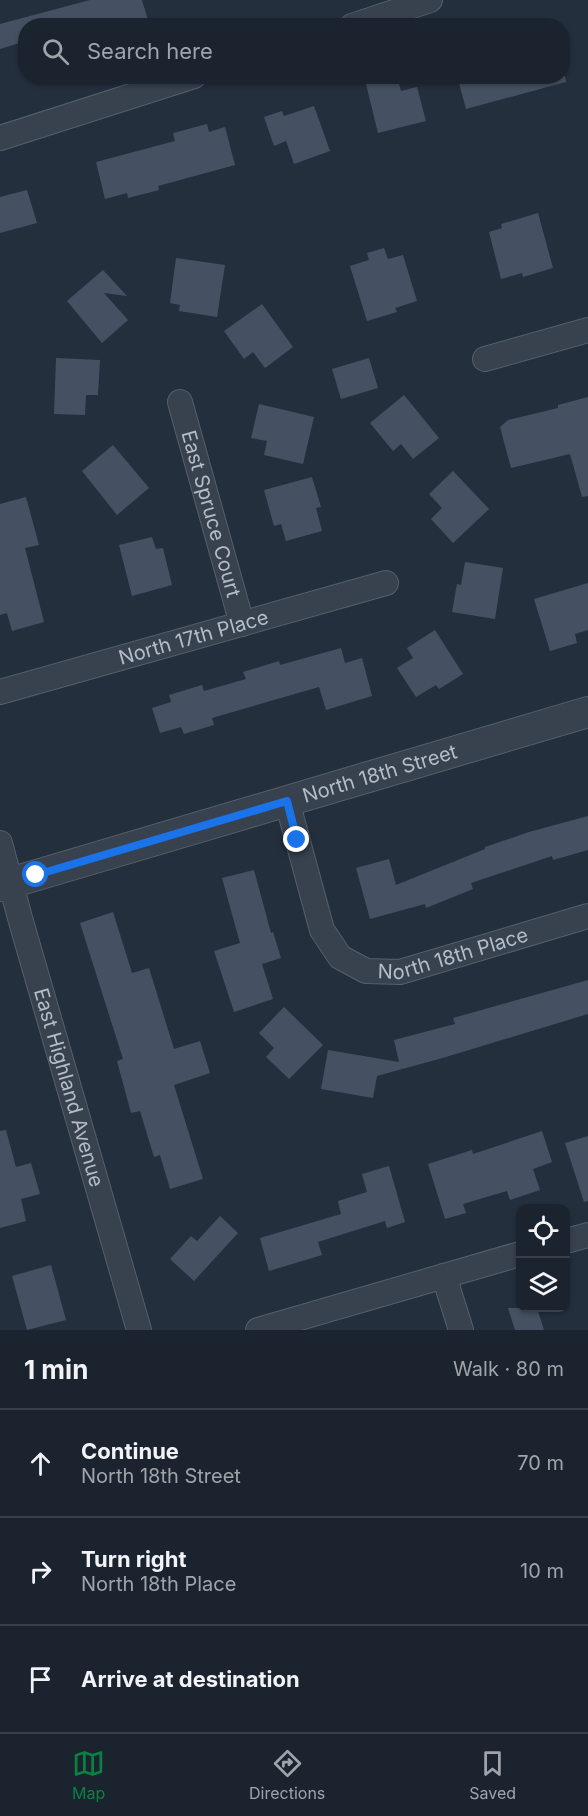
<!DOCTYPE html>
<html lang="en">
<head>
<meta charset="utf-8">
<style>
  body { margin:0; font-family:Inter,sans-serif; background:#282f3a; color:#f1f3f6 }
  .controls { position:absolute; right:18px; bottom:18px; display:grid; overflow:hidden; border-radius:12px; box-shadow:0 2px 4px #0004 }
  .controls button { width:54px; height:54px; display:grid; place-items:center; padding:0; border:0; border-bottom:2px solid #39404a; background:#1b232e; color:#f1f3f6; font:30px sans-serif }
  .stop { position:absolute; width:18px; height:18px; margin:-14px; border:4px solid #1a73e8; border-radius:50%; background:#fff }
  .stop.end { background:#1a73e8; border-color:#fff; box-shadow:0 2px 6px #0008 }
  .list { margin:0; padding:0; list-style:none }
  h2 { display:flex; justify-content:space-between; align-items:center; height:78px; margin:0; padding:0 24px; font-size:26px }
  h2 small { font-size:20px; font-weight:400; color:#a0a4aa }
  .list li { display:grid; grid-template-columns:39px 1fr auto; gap:18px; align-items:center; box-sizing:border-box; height:108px; padding:0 24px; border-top:2px solid #39404a }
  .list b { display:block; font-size:22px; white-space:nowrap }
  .list p { margin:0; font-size:20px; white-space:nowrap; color:#a0a4aa }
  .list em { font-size:20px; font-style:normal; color:#a0a4aa }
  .icon { flex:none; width:33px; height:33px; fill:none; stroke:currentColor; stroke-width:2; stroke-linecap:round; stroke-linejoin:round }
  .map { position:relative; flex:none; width:588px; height:1330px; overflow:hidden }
  .search { position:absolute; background:#1b232e; box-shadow:0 2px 4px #0004; left:18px; right:18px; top:18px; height:66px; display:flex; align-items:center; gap:15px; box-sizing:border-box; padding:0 21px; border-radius:24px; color:#a0a4aa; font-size:22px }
  .sheet { height:402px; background:#1b232e }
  nav { display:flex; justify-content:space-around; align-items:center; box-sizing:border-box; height:84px; border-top:2px solid #39404a; background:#1b232e; font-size:16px; color:#a0a4aa }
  nav a { display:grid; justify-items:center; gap:3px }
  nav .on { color:#0b8043 }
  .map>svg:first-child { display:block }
  .building { fill:#455162 }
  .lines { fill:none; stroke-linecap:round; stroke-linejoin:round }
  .minor-casing { stroke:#565f6c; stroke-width:26 }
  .tertiary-casing { stroke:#565f6c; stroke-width:32 }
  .minor { stroke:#38414e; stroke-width:24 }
  .tertiary { stroke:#38414e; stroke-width:30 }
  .route { stroke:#1a73e8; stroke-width:8 }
  .labels { text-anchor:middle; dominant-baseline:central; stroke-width:6; stroke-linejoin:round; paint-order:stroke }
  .street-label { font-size:20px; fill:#b4bcc9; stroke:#1d2633 }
</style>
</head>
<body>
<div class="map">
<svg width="588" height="1330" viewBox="0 0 588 1330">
  <rect width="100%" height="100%" fill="#242f3e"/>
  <g class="building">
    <path d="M90 0H142L148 20 128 26H26V41L0 49V24Z"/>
    <path d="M397 76 401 91 417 87 426 121 378 133 366 84Z"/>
    <path d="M457 76H565L566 82 466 109Z"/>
    <path d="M314 106 330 151 294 164 286 141 274 146 264 117 282 111 284 116Z"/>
    <path d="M207 124 209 132 225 127 235 165 158 186 159 190 128 198 127 193 105 199 96 162 175 141 173 133Z"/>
    <path d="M27 190 37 223 0 233V197Z"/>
    <path d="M538 213 553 268 523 277 522 273 501 279 489 232 502 228 501 224Z"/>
    <path d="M384 248 388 259 403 255 417 301 395 308 397 312 367 321 350 266 369 260 367 253Z"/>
    <path d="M176 258 225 265 217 317 179 311 180 305 170 303Z"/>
    <path d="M103 270 127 296 104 293 128 320 102 343 67 301Z"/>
    <path d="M262 304 293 347 265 368 253 352 244 359 224 331Z"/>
    <path d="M56 358 100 360 98 395H86L85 415 54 414Z"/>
    <path d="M369 358 378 388 341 399 332 369Z"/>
    <path d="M404 395 439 438 413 459 401 444 393 451 370 423Z"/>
    <path d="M588 397V496L582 497 570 454 511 468 500 427 508 420 558 408V405Z"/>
    <path d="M259 404 314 417 303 464 264 455 267 441 251 438Z"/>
    <path d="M113 445 149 488 117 515 82 471Z"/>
    <path d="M453 471 489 509 453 543 431 519 442 508 429 494Z"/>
    <path d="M312 477 321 507 316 508 322 531 286 541 281 524 274 526 264 490Z"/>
    <path d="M26 497 39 545 25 548 44 622 12 631 7 613 0 615V504Z"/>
    <path d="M152 537 156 549 163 548 172 585 132 596 119 545Z"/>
    <path d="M465 562 503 568 495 619 452 612 457 584 461 585Z"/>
    <path d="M588 583V630L575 634 577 643 550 651 534 599Z"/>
    <path d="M435 630 463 674 439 689 436 685 416 697 397 668 413 658 407 648Z"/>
    <path d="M341 648 345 663 362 658 372 696 326 710 319 687 212 718 214 725 184 734 181 727 160 733 152 708 171 702 169 695 202 685 204 691 246 679 243 672 279 661 280 665Z"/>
    <path d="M588 816V850L553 860 552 856 471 883 473 889 426 908 425 904 370 919 356 868 389 859 396 885 485 849V847L529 832Z"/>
    <path d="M254 870 271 933 273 932 281 958 262 964 273 999 234 1012 214 951 240 943 222 878Z"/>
    <path d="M113 912 132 973 149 968 174 1049 200 1041 210 1073 174 1085 203 1179 170 1189 160 1155 154 1157 140 1111 131 1113 117 1061 123 1059 80 923Z"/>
    <path d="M588 980V1014L446 1057 377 1076 373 1098 321 1089 328 1050 399 1062 394 1040 455 1024 453 1018Z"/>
    <path d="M284 1007 323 1045 289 1079 266 1057 274 1048 259 1033Z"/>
    <path d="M6 1130 16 1167 31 1163 40 1194 21 1199 26 1221 0 1228V1131Z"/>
    <path d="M542 1131 552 1162 533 1169 540 1190 510 1200 507 1191 463 1204 466 1213 445 1219 428 1164 472 1150 473 1154Z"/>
    <path d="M588 1136V1201L584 1202 565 1143Z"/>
    <path d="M389 1166 405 1222 387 1228 385 1221 318 1242 322 1255 269 1271 260 1238 341 1214 338 1201 367 1192 362 1174Z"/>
    <path d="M220 1216 238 1233 194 1281 170 1259 191 1236 197 1241Z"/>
    <path d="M51 1265 66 1320 27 1330 12 1276Z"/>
    <path d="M508 1308H537L544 1330H515Z"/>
  </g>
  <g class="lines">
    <g class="minor-casing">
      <g id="minor">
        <path d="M352 26 430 0"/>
        <path d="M0 138 194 76"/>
        <path d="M485 359 588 330"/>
        <path id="s1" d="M180 402 242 624"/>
        <path id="s2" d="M0 692 386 583"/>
        <path id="s3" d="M287 801 322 930 340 957 366 971 400 972 588 916"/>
        <path id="s4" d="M0 843 20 918 139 1330"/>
        <path d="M566 1241 588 1235"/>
        <path d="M444 1276 461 1330"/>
        <path d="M258 1330 520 1254"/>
      </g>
    </g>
    <g class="tertiary-casing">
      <g id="tertiary">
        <path id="s5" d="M0 886 588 712"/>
      </g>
    </g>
    <use href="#minor" class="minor"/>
    <use href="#tertiary" class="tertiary"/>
  </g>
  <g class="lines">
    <path class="route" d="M36 875 287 801 297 840"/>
  </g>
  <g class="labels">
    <g class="street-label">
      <text stroke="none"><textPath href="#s1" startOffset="116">East Spruce Court</textPath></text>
      <text stroke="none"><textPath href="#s2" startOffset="201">North 17th Place</textPath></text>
      <text stroke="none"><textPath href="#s5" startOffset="396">North 18th Street</textPath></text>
      <text stroke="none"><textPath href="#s3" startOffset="285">North 18th Place</textPath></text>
      <text stroke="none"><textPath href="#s4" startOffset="254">East Highland Avenue</textPath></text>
    </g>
  </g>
</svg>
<div class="controls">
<button><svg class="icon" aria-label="locate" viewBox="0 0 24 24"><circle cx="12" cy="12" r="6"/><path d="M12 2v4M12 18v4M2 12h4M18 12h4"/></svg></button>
<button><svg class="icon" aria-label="layers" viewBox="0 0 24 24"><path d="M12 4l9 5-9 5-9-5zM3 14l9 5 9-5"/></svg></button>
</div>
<div class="stop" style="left:36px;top:875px"></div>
<div class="stop end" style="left:297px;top:840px"></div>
<div class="search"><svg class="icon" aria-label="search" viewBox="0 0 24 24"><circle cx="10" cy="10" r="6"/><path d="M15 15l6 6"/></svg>Search here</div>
</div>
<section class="sheet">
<h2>1 min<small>Walk · 80 m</small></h2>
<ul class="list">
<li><svg class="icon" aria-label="ahead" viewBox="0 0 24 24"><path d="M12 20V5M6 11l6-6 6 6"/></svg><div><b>Continue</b><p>North 18th Street</p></div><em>70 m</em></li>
<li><svg class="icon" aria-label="right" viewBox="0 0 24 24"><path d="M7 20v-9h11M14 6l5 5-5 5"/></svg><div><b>Turn right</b><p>North 18th Place</p></div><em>10 m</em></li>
<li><svg class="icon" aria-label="arrive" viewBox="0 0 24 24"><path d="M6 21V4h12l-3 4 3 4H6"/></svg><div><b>Arrive at destination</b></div></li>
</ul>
</section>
<nav>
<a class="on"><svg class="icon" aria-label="map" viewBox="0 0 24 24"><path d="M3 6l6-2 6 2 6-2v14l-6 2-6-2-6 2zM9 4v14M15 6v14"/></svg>Map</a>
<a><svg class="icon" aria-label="directions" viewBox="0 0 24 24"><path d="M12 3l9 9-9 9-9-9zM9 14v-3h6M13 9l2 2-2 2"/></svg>Directions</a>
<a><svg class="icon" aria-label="saved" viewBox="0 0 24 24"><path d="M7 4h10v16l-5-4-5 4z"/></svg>Saved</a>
</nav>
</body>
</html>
